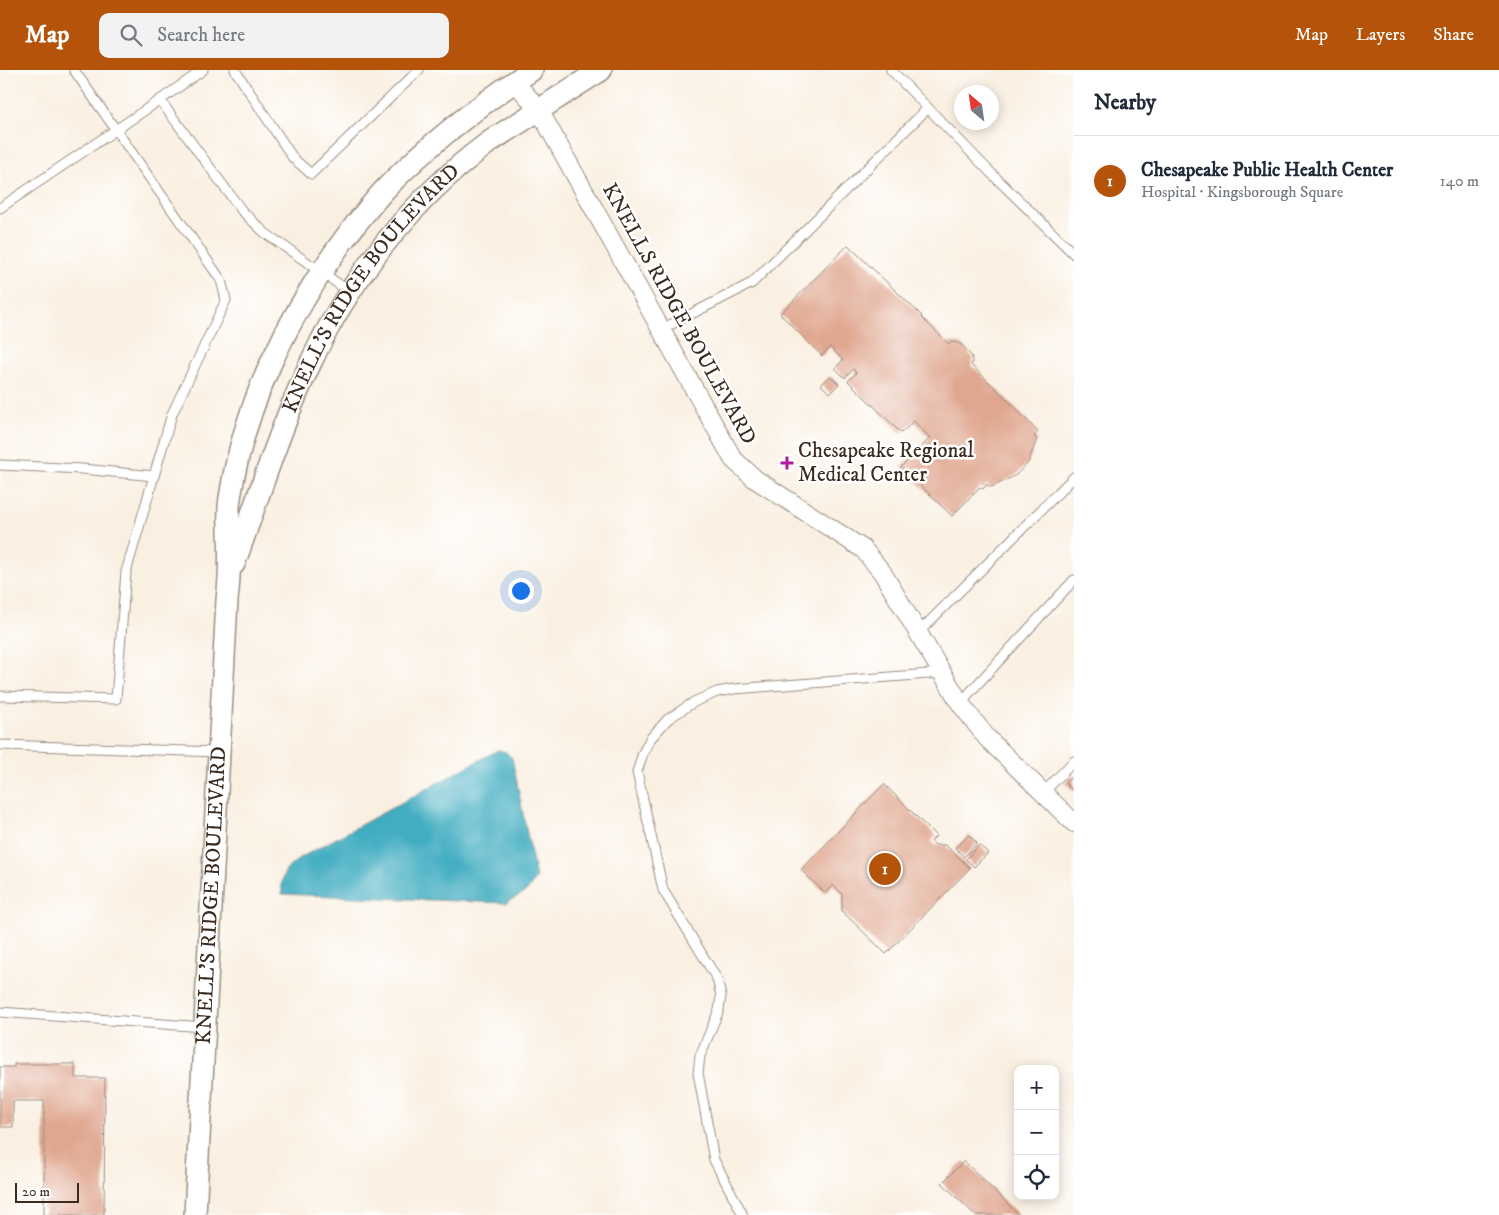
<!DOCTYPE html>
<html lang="en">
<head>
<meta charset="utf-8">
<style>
  body { margin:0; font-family:"IM FELL DW Pica",serif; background:#f2f2f3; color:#1f2937 }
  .controls { position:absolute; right:15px; bottom:15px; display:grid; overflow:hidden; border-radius:10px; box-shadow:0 2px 12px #0003 }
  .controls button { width:45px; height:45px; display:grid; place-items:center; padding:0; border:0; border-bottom:1px solid #e0e1e3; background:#fff; color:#1f2937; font:25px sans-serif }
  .compass { position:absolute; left:954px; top:15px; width:45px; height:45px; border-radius:50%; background:#fff; box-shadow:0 2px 12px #0003; rotate:331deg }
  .scale { position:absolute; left:15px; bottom:12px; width:64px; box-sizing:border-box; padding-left:5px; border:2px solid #3b2a1e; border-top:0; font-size:14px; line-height:18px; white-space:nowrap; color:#3b2a1e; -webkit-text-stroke:4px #fff; paint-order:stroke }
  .you { position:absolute; left:520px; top:520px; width:18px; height:18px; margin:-12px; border:4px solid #fff; border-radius:50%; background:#1a73e8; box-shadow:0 0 0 8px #1a73e833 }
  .badge { display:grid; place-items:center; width:32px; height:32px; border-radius:50%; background:#b45309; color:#fff; font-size:16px; font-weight:700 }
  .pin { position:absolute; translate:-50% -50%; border:2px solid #fff; box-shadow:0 1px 5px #0006 }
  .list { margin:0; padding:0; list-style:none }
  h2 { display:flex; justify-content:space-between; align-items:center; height:65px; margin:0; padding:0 20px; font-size:21px }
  h2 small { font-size:16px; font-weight:400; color:#747a83 }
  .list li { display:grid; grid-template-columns:32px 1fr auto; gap:15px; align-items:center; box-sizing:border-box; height:90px; padding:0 20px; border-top:1px solid #e0e1e3 }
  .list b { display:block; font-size:19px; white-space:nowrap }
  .list p { margin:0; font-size:16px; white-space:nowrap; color:#747a83 }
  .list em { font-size:16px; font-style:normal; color:#747a83 }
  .icon { flex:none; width:28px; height:28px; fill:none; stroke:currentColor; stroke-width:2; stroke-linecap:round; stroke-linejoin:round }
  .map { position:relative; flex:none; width:1074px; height:1145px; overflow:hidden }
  header { display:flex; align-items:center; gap:30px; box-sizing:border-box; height:70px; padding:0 25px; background:#b45309; color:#fff }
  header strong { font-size:24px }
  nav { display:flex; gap:28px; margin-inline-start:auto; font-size:18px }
  .search { width:350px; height:45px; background:#f2f2f3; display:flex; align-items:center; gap:12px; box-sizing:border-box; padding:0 18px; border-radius:10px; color:#747a83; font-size:19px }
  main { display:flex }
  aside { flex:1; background:#fff }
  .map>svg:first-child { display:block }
  .water { fill:#42adc1; stroke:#3e6c70 }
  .building { fill:#e0a790 }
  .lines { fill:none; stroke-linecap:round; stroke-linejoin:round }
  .service-casing { stroke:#9a8d80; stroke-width:11 }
  .minor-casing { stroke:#9a8d80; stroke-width:20 }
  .tertiary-casing { stroke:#9a8d80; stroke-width:24 }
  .service { stroke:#fff; stroke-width:9 }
  .minor { stroke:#fff; stroke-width:18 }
  .tertiary { stroke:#fff; stroke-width:21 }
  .poi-dot { fill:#b5179e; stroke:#fff; stroke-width:2 }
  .labels { text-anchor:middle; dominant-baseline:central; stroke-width:5; stroke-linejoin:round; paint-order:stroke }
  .street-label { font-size:21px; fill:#3b2a1e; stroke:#fff }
  .poi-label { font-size:21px; fill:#3b2a1e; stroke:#fff; text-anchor:start }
</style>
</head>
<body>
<header>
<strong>Map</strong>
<div class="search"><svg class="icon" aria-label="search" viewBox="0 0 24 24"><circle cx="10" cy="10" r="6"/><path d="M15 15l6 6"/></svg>Search here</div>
<nav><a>Map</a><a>Layers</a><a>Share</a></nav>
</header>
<main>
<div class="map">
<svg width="1074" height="1145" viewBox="0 0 1074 1145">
  <rect width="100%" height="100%" fill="#fff"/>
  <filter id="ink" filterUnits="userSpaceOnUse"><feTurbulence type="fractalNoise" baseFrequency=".02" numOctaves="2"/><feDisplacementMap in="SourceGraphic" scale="10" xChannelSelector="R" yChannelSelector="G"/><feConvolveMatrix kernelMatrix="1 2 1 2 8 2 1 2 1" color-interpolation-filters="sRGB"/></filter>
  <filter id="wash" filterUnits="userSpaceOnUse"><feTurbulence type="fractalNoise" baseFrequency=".0096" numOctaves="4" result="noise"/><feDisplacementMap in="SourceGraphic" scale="20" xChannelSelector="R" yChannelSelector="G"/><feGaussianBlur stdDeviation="1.12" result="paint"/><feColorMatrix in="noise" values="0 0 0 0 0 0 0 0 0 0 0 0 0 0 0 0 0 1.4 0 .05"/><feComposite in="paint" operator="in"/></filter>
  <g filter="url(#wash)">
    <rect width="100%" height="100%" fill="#faf0e2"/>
    <path class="water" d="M498 680 506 682 512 688 536 808 527 821 506 833 282 824C281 803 284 801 300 788Z"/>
    <g id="blocks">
      <g class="building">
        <path d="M848 175 922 246 921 247 949 274 951 272 959 273 964 277 972 287V293L971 295 1006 328 1038 362 1034 366 1037 369 1028 393 1016 405 994 416 989 417 987 414 983 419 980 417 952 446 901 397 930 368 914 351 901 363 848 311 856 303 853 299 845 308 835 298 843 290 830 277 822 286 780 244Z"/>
        <path d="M830 306 839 314 830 323 821 315Z"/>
        <path d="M1074 705V722L1065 713Z"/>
        <path d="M884 714 936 766 931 771 935 775H945L970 798 886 884 842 841V824L833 815 825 823 801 800Z"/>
        <path d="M969 765 977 773 964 787 955 778Z"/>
        <path d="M979 775 988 783 974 797 966 789Z"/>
        <path d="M14 994H75V1008H105L104 1145H44V1031H13V1057H0V997H14Z"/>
        <path d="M964 1091 1019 1145H975L942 1113Z"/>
      </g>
    </g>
  </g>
  <g filter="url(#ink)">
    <use href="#blocks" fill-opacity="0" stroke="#9a8d80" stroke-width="1"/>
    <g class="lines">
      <g class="service-casing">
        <g id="service">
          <path d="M203 0 160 30 242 141 265 163 350 222"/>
          <path d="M235 0 293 88 311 104 419 0"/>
          <path d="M891 0 992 104 1074 184"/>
          <path d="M0 138 160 30"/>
          <path d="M660 260 752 213 928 38"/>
          <path d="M0 395 82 399 154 406"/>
          <path d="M918 563 1074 407"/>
          <path d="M0 626 116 629 126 502 172 344 226 230 221 210 74 0"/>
          <path d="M960 633 1074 510"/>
          <path d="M0 675 219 682"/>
          <path d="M1043 723 1074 691"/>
          <path d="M0 942 204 957"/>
          <path d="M743 1145 714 1090 698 1003 700 986 719 940 721 926 717 909 663 820 637 702 643 683 650 669 668 649 694 632 717 622 734 619 942 603"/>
        </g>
      </g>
      <g class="minor-casing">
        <path id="minor" d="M515 12 539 40 733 389 755 409 863 479 882 502 960 633 987 668 1074 753"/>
      </g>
      <g class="tertiary-casing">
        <g id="tertiary">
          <path id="s1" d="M234 494C259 426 280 357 311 292 349 210 411 131 484 76 496 67 509 59 522 51 548 34 574 17 601 0"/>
          <path id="s2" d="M195 1145 227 530C230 507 230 485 229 462 229 451 228 439 230 428 244 334 289 244 345 168 360 149 374 130 391 113 434 70 482 33 532 0"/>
        </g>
      </g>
      <use href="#service" class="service"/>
      <use href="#minor" class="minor"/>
      <use href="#tertiary" class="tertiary"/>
    </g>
  </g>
  <path class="poi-dot" d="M784.5 385.5h5v5h5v5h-5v5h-5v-5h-5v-5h5z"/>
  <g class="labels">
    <g class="street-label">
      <text stroke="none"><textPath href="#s1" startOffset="311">KNELL'S RIDGE BOULEVARD</textPath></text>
      <text transform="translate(679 244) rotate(61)">KNELLS RIDGE BOULEVARD</text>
      <text stroke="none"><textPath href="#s2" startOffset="320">KNELL'S RIDGE BOULEVARD</textPath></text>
    </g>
    <g class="poi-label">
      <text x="798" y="381">Chesapeake Regional<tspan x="798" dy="24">Medical Center</tspan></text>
    </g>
  </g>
</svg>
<div class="controls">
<button>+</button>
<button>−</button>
<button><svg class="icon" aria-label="locate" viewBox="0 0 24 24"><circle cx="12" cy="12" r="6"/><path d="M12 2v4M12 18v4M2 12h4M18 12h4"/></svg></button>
</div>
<svg class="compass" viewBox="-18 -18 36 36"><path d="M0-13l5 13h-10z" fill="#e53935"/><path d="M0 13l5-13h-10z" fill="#747a83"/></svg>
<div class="scale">20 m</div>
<div class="you"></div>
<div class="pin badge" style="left:885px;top:799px">1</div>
</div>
<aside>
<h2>Nearby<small></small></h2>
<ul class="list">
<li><span class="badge">1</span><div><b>Chesapeake Public Health Center</b><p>Hospital · Kingsborough Square</p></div><em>140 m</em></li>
</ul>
</aside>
</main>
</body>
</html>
